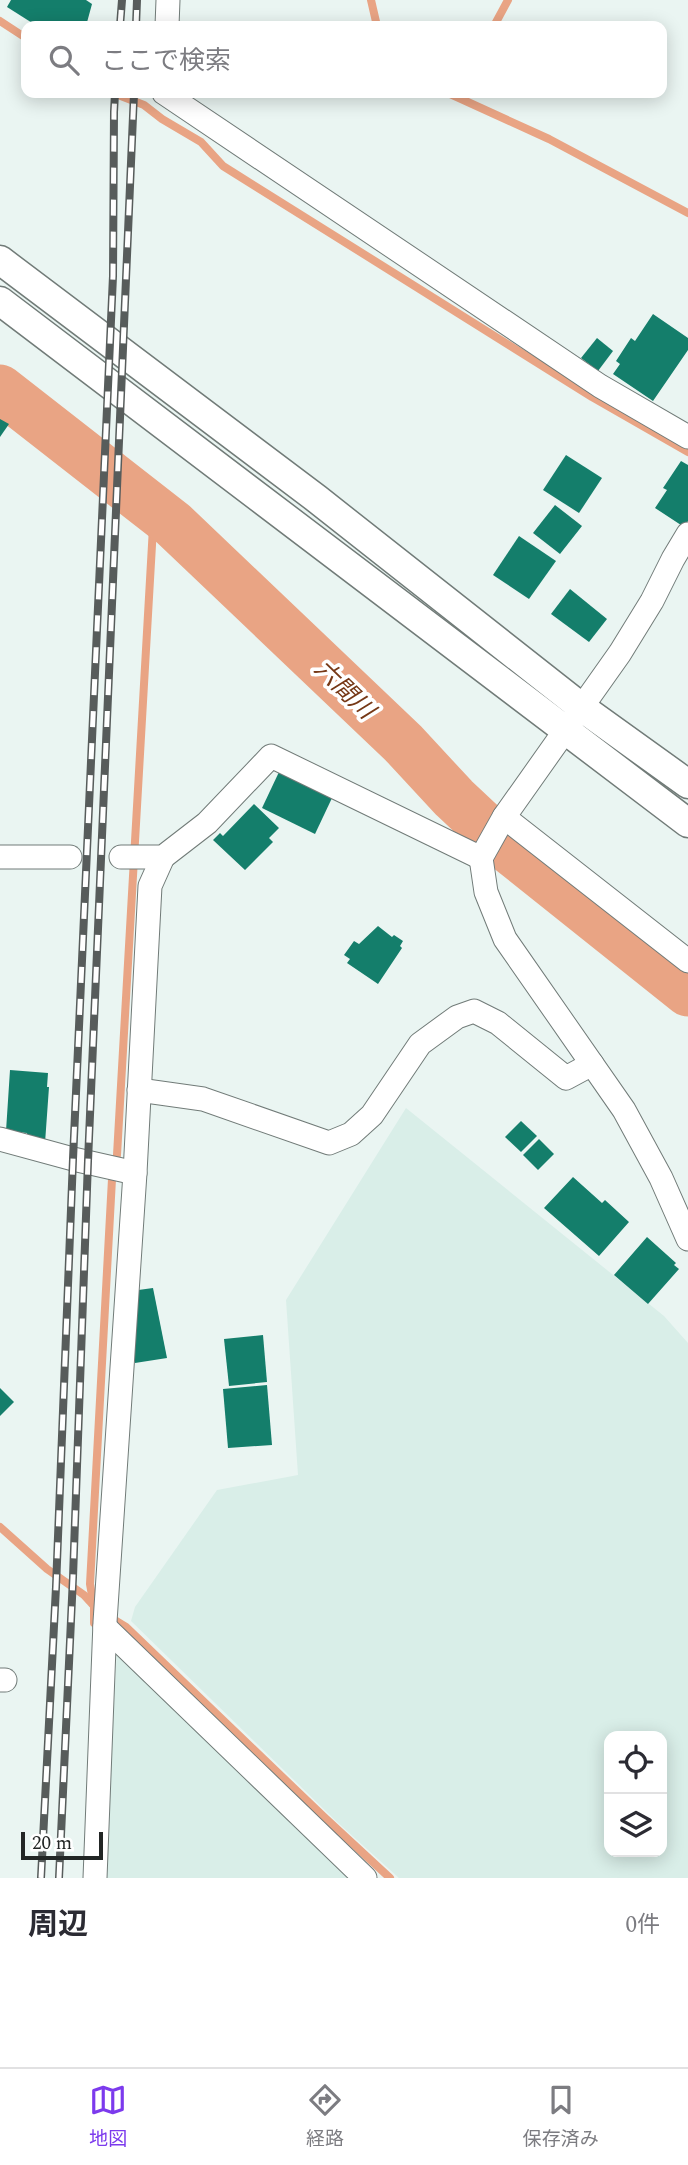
<!DOCTYPE html>
<html lang="ja">
<head>
<meta charset="utf-8">
<style>
  body { margin:0; font-family:Spectral,"Noto Sans JP",serif; background:#f7f7f7; color:#2b2b33 }
  .controls { position:absolute; right:21px; bottom:21px; display:grid; overflow:hidden; border-radius:14px; box-shadow:0 4px 18px #0003 }
  .controls button { width:63px; height:63px; display:grid; place-items:center; padding:0; border:0; border-bottom:2px solid #e1e1e2; background:#fff; color:#2b2b33; font:35px sans-serif }
  .scale { position:absolute; left:21px; bottom:18px; width:82px; box-sizing:border-box; padding-left:7px; border:4px solid #222625; border-top:0; font-size:19px; line-height:24px; white-space:nowrap; color:#222625; -webkit-text-stroke:5px #fff; paint-order:stroke }
  .list { margin:0; padding:0; list-style:none }
  h2 { display:flex; justify-content:space-between; align-items:center; height:91px; margin:0; padding:0 28px; font-size:30px }
  h2 small { font-size:23px; font-weight:400; color:#7c7c81 }
  .icon { flex:none; width:38px; height:38px; fill:none; stroke:currentColor; stroke-width:2; stroke-linecap:round; stroke-linejoin:round }
  .map { position:relative; flex:none; width:688px; height:1878px; overflow:hidden }
  .search { position:absolute; background:#fff; box-shadow:0 4px 18px #0003; left:21px; right:21px; top:21px; height:77px; display:flex; align-items:center; gap:18px; box-sizing:border-box; padding:0 24px; border-radius:14px; color:#7c7c81; font-size:26px }
  .sheet { height:189px; background:#fff }
  nav { display:flex; justify-content:space-around; align-items:center; box-sizing:border-box; height:98px; border-top:2px solid #e1e1e2; background:#fff; font-size:19px; color:#7c7c81 }
  nav a { display:grid; justify-items:center; gap:4px }
  nav .on { color:#7c3aed }
  .map>svg:first-child { display:block }
  .built { fill:#d9eee8; fill-rule:evenodd }
  .lines { fill:none; stroke-linecap:round; stroke-linejoin:round }
  .stream { stroke:#e9a484; stroke-width:8 }
  .river { stroke:#e9a484; stroke-width:49 }
  .building { fill:#147e6b }
  .minor-casing { stroke:#717b78; stroke-width:25 }
  .tertiary-casing { stroke:#717b78; stroke-width:31 }
  .minor { stroke:#fff; stroke-width:23 }
  .tertiary { stroke:#fff; stroke-width:28 }
  .rail-casing { stroke:#575c5b; stroke-width:8 }
  .rail { stroke:#fff; stroke-width:5; stroke-dasharray:16; stroke-linecap:butt }
  .labels { text-anchor:middle; dominant-baseline:central; stroke-width:7; stroke-linejoin:round; paint-order:stroke }
  .water-label { font-size:24px; font-style:italic; fill:#763816; stroke:#fff }
</style>
</head>
<body>
<div class="map">
<svg width="688" height="1878" viewBox="0 0 688 1878">
  <rect width="100%" height="100%" fill="#eaf5f2"/>
  <g class="built">
    <path d="M406 1108 664 1316 688 1343V1878H399L337 1822 131 1621 135 1607 217 1490 298 1475 286 1300ZM609 1736H662V1852H609Z"/>
    <path d="M117 1649 357 1878H105Z"/>
  </g>
  <g class="lines">
    <g class="stream">
      <path d="M371 0 377 26"/>
      <path d="M0 21 26 38"/>
      <path d="M494 26 508 0"/>
      <path d="M113 93 144 105 162 119 201 142 223 166 592 397 688 452"/>
      <path d="M448 93 549 139 688 213"/>
      <path d="M0 1527 47 1569 84 1595 95 1607"/>
      <path d="M108 1616 126 1627 324 1817 390 1878"/>
      <path d="M94 1623V1607L90 1584 112 1179 117 1155 154 510"/>
    </g>
    <path class="river" d="M0 389 173 524 403 743 454 798 505 846 688 992"/>
  </g>
  <g class="building">
    <path d="M11 0H86L92 4 86 26H37L7 7Z"/>
    <path d="M653 314 688 338V350L653 401 613 374 620 364 616 361 631 338 635 341Z"/>
    <path d="M597 338 613 351 598 371 581 358Z"/>
    <path d="M0 419 9 424 0 437Z"/>
    <path d="M566 455 602 478 579 513 543 490Z"/>
    <path d="M681 461 688 465V521L684 527 655 508 667 490 663 488Z"/>
    <path d="M555 505 582 526 560 554 533 533Z"/>
    <path d="M519 536 556 561 529 599 493 575Z"/>
    <path d="M570 589 607 619 589 642 551 614Z"/>
    <path d="M279 772 332 798 315 834 262 808Z"/>
    <path d="M254 804 279 828 269 838 273 842 245 870 213 840 220 833 223 836Z"/>
    <path d="M378 926 392 937 394 935 403 941 400 946 402 948 378 984 347 963 350 959 344 955 354 941 359 944Z"/>
    <path d="M10 1070 48 1073 47 1087H49L45 1143 26 1141 27 1133 6 1131Z"/>
    <path d="M521 1121 537 1136 521 1152 505 1137Z"/>
    <path d="M539 1139 554 1154 538 1170 523 1155Z"/>
    <path d="M573 1177 602 1203 605 1200 629 1222 599 1256 544 1208Z"/>
    <path d="M647 1237 676 1263 674 1265 679 1269 648 1304 614 1275Z"/>
    <path d="M153 1288 167 1358 135 1363 129 1322 131 1291Z"/>
    <path d="M263 1335 267 1382 229 1386 224 1339Z"/>
    <path d="M267 1385 272 1445 228 1448 223 1389Z"/>
    <path d="M0 1388 14 1402 0 1416Z"/>
  </g>
  <g class="lines">
    <g class="minor-casing">
      <g id="minor">
        <path d="M167 26 168 0"/>
        <path d="M164 93 600 386 688 437"/>
        <path d="M688 534 673 559 652 601 620 653 504 817 481 858 486 892 505 939 624 1110 661 1178 688 1239"/>
        <path d="M504 817 688 961"/>
        <path d="M0 857H70"/>
        <path d="M121 857H163L207 823 271 756 481 858"/>
        <path d="M139 1090 203 1099 329 1143 351 1134 372 1115 420 1044 457 1017 474 1011 498 1023 566 1078 592 1064"/>
        <path d="M0 1139 73 1159 135 1173"/>
        <path d="M105 1627 365 1878"/>
        <path d="M0 1680H5"/>
        <path d="M95 1878 105 1622 135 1173 150 886 163 857"/>
      </g>
    </g>
    <g class="tertiary-casing">
      <g id="tertiary">
        <path d="M0 260 317 499 581 707 688 784"/>
        <path d="M0 301 688 823"/>
      </g>
    </g>
    <use href="#minor" class="minor"/>
    <use href="#tertiary" class="tertiary"/>
    <g class="rail-casing">
      <g id="rail">
        <path d="M120 26 122 0"/>
        <path d="M136 26 137 0"/>
        <path d="M41 1878 56 1587 73 1159 113 276 114 112 115 93"/>
        <path d="M59 1878 73 1577 88 1161 134 93"/>
      </g>
    </g>
    <use href="#rail" class="rail"/>
  </g>
  <g class="labels">
    <g class="water-label">
      <text transform="translate(344 690) rotate(44)">六間川</text>
    </g>
  </g>
</svg>
<div class="controls">
<button><svg class="icon" aria-label="locate" viewBox="0 0 24 24"><circle cx="12" cy="12" r="6"/><path d="M12 2v4M12 18v4M2 12h4M18 12h4"/></svg></button>
<button><svg class="icon" aria-label="layers" viewBox="0 0 24 24"><path d="M12 4l9 5-9 5-9-5zM3 14l9 5 9-5"/></svg></button>
</div>
<div class="scale">20 m</div>
<div class="search"><svg class="icon" aria-label="search" viewBox="0 0 24 24"><circle cx="10" cy="10" r="6"/><path d="M15 15l6 6"/></svg>ここで検索</div>
</div>
<section class="sheet">
<h2>周辺<small>0件</small></h2>
<ul class="list">
</ul>
</section>
<nav>
<a class="on"><svg class="icon" aria-label="map" viewBox="0 0 24 24"><path d="M3 6l6-2 6 2 6-2v14l-6 2-6-2-6 2zM9 4v14M15 6v14"/></svg>地図</a>
<a><svg class="icon" aria-label="directions" viewBox="0 0 24 24"><path d="M12 3l9 9-9 9-9-9zM9 14v-3h6M13 9l2 2-2 2"/></svg>経路</a>
<a><svg class="icon" aria-label="saved" viewBox="0 0 24 24"><path d="M7 4h10v16l-5-4-5 4z"/></svg>保存済み</a>
</nav>
</body>
</html>
